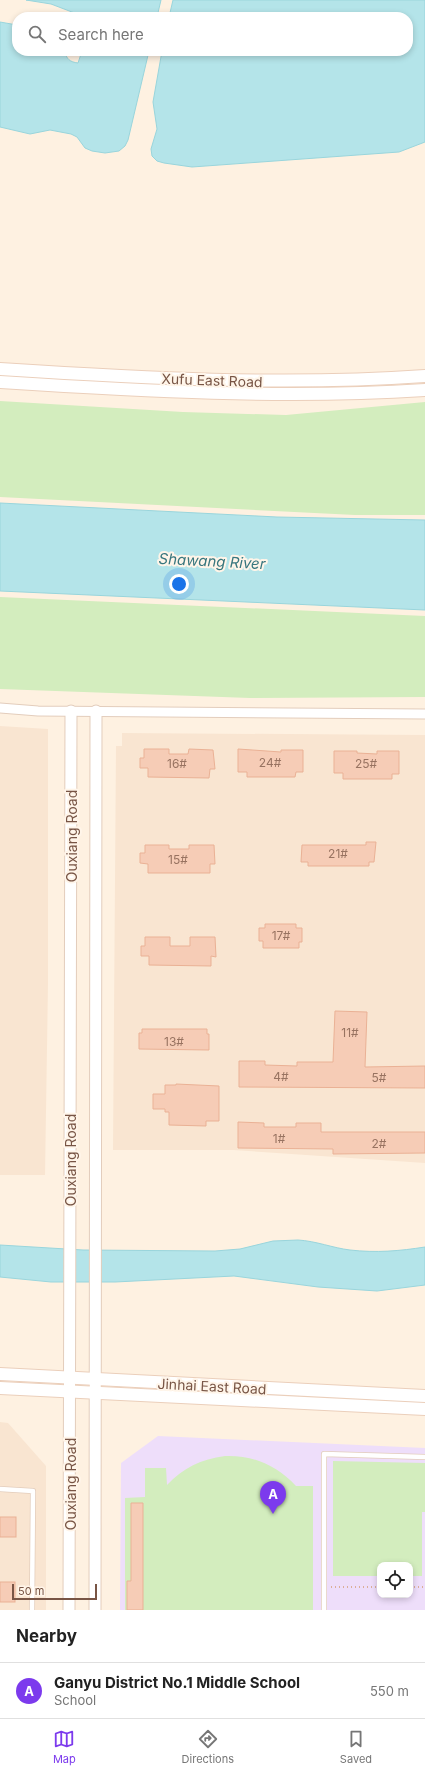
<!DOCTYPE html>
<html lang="en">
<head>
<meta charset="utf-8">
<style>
  body { margin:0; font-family:Inter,sans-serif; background:#f6f6f6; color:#222 }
  .controls { position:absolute; right:12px; bottom:12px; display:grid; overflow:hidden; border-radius:8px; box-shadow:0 2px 6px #0003 }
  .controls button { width:36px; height:36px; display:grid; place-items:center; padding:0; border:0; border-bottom:1px solid #e0e0e0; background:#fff; color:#222; font:20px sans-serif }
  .scale { position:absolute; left:12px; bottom:10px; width:85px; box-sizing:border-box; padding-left:4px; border:2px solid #785545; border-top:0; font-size:11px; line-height:14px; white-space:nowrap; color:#785545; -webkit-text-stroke:3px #fff5e9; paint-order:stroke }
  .you { position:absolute; left:179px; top:584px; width:14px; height:14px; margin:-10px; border:3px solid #fff; border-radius:50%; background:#1a73e8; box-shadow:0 0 0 6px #1a73e833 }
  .badge { display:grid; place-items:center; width:26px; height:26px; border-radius:50%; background:#7c3aed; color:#fff; font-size:13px; font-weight:700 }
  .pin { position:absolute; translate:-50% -33px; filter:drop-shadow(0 1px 2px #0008) }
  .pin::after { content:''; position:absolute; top:21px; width:14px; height:12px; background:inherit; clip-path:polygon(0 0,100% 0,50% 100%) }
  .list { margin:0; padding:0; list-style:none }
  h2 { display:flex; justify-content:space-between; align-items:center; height:52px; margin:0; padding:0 16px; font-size:17px }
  h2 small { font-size:13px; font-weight:400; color:#767676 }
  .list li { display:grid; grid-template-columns:26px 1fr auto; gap:12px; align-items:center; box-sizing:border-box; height:56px; padding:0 16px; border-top:1px solid #e0e0e0 }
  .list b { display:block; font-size:15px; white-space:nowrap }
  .list p { margin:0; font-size:13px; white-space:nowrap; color:#767676 }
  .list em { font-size:13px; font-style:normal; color:#767676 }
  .icon { flex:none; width:22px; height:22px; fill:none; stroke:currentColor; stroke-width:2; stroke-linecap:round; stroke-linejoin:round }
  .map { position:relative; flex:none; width:425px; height:1610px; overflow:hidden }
  .search { position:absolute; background:#fff; box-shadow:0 2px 6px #0003; left:12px; right:12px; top:12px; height:44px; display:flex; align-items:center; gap:10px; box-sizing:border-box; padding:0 14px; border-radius:16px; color:#767676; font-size:15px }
  .sheet { height:108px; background:#fff }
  nav { display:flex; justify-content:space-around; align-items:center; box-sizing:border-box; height:56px; border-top:1px solid #e0e0e0; background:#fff; font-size:11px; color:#767676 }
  nav a { display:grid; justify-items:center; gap:2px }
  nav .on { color:#7c3aed }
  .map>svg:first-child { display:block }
  .residential { fill:#f9e5d1 }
  .education { fill:#eedefa; fill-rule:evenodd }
  .green { fill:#d3edbe }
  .water { fill:#b4e4e9; stroke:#99d5dc }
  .building { fill:#f6ccb6; stroke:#eab195 }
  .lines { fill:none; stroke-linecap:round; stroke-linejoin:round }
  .service-casing { stroke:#e3cdbc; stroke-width:6 }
  .minor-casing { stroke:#e3cdbc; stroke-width:11 }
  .tertiary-casing { stroke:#e3cdbc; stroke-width:13 }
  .secondary-casing { stroke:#ebcfbb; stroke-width:14 }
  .path { stroke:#dbaf99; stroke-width:2; stroke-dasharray:1 3; stroke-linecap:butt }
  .service { stroke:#fff; stroke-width:4.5 }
  .minor { stroke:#fff; stroke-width:9 }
  .tertiary { stroke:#fff; stroke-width:11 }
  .secondary { stroke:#fff; stroke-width:12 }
  .labels { text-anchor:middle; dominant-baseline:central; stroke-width:4; stroke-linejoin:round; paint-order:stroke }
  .number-label { font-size:12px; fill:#987361 }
  .street-label { font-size:14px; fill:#785545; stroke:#fff5e9 }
  .water-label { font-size:15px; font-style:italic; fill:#38767e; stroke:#fff5e9 }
</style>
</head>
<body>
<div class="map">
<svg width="425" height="1610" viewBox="0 0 425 1610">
  <rect width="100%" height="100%" fill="#fef1e1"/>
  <g class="residential">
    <path d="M0 726 48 729V983L45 1175H0Z"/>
    <path d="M122 733 425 735V1163L233 1150H113L116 746H122Z"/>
    <path d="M0 1422 8 1423 46 1466V1610H0Z"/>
  </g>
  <path class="education" d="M158 1436 425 1448V1610H120L121 1463ZM380 1565H410V1595H380Z"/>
  <g class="green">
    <path d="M0 401 183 412 286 415 425 402V515H355L0 497Z"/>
    <path d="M0 597 425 616V697L250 698 0 689Z"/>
    <path d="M225 1456C253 1455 276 1465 296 1486H313V1610H125V1498L145 1497V1468H166L167 1485C183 1468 201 1459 225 1456Z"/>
    <path d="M333 1461 425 1463V1512H422V1576H410V1565H380V1576H333Z"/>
  </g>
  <g class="water">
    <path d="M26 0H161L157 17H85L51 4Z"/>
    <path d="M173 0H425V142L399 152 192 167 164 163 157 161 152 156 151 149 157 129 153 102 162 51H408V17H169Z"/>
    <path d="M0 22 17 25V51H65C66 59 70 62 78 63L82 51H149L128 140 125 146 119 151 105 153 92 151 85 148 77 137 71 134 50 130 30 134 0 127Z"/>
    <path d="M0 503 277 517 425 520V610L0 591Z"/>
    <path d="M298 1240C316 1241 333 1248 350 1250 376 1253 400 1251 425 1247V1285L377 1291 318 1287 234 1276 115 1282H51L0 1277V1245L83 1250 215 1251 240 1249 273 1241Z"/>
  </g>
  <g class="building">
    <path d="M144 749H169V754H188L189 749 213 750 215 769H210L209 778 148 777V768H140V758H144Z"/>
    <path d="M238 749 281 752V750H303V772H296L295 777H247V772H238Z"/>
    <path d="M334 751H357V753L377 754V751H399V774H392V779H343V773H334Z"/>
    <path d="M366 842H376L374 862H369V866H308V862H301L302 845H366Z"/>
    <path d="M145 845H169V849H189V845H214L215 864H210V873H148V864L140 863V853H145Z"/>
    <path d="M265 924H296V928H302V942H299V948H263V941H259V928H265Z"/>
    <path d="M145 937H170V946H190V937H215L216 957 211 956V966L149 965V956H141V946H145Z"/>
    <path d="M335 1011 367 1012 365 1067 425 1066V1088L239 1087V1061H265V1065L297 1066V1062H333Z"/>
    <path d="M142 1029H207V1034H209V1050L139 1049V1033H142Z"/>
    <path d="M176 1084 219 1086V1121H206V1126L169 1125V1112H165V1109H153V1094H165V1085H176Z"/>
    <path d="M238 1122 264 1123V1127H296V1123H321V1132H425V1153L333 1154V1149L238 1148Z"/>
    <path d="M131 1503H143V1610H127V1581H131Z"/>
    <rect x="0" y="1517" width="16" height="20"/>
    <rect x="0" y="1582" width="15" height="20"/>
  </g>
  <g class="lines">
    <g class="service-casing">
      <g id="service">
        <path d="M0 1489 33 1491 32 1610"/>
        <path d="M324 1610V1454L425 1457"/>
      </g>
    </g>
    <g class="minor-casing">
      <path id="minor" d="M0 708 38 711 425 714"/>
    </g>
    <g class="tertiary-casing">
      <g id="tertiary">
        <path d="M69 1610 71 711"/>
        <path d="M95 1610 96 711"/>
      </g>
    </g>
    <g class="secondary-casing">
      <g id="secondary">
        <path d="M0 369C142 378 283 386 425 376"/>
        <path d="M0 382C142 391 283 399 425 390"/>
        <path d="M0 1374 425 1396"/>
        <path d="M0 1388 425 1409"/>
      </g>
    </g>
    <g class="path">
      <path d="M331 1587H380"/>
      <path d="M410 1587H425"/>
    </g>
    <use href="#service" class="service"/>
    <use href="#minor" class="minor"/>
    <use href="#tertiary" class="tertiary"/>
    <use href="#secondary" class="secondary"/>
  </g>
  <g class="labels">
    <g class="number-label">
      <text x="270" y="762">24#</text>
      <text x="177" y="763">16#</text>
      <text x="366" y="763">25#</text>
      <text x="338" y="853">21#</text>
      <text x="178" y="859">15#</text>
      <text x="281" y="935">17#</text>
      <text x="350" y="1032">11#</text>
      <text x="174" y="1041">13#</text>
      <text x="281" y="1076">4#</text>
      <text x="379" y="1077">5#</text>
      <text x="279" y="1138">1#</text>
      <text x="379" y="1143">2#</text>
    </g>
    <g class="street-label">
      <text transform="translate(212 380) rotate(2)">Xufu East Road</text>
      <text transform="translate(71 836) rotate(-90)">Ouxiang Road</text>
      <text transform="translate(70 1160) rotate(-90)">Ouxiang Road</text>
      <text transform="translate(212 1386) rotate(3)">Jinhai East Road</text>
      <text transform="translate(70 1484) rotate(-90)">Ouxiang Road</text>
    </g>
    <g class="water-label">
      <text transform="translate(212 561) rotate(3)">Shawang River</text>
    </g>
  </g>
</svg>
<div class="controls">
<button><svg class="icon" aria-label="locate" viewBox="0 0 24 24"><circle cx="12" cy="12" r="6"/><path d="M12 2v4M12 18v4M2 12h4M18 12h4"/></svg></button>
</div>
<div class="scale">50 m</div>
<div class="you"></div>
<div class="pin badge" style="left:273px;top:1514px">A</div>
<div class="search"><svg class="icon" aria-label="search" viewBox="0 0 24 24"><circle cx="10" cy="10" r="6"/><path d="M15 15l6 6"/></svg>Search here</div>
</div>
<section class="sheet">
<h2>Nearby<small></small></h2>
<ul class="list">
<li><span class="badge">A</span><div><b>Ganyu District No.1 Middle School</b><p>School</p></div><em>550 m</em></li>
</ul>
</section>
<nav>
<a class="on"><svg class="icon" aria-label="map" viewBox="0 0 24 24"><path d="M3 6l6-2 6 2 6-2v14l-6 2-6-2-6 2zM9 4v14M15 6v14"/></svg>Map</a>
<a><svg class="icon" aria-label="directions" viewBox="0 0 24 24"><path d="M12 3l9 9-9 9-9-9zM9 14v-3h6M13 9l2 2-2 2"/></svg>Directions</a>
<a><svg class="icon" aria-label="saved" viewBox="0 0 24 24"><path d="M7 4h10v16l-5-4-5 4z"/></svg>Saved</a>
</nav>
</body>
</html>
